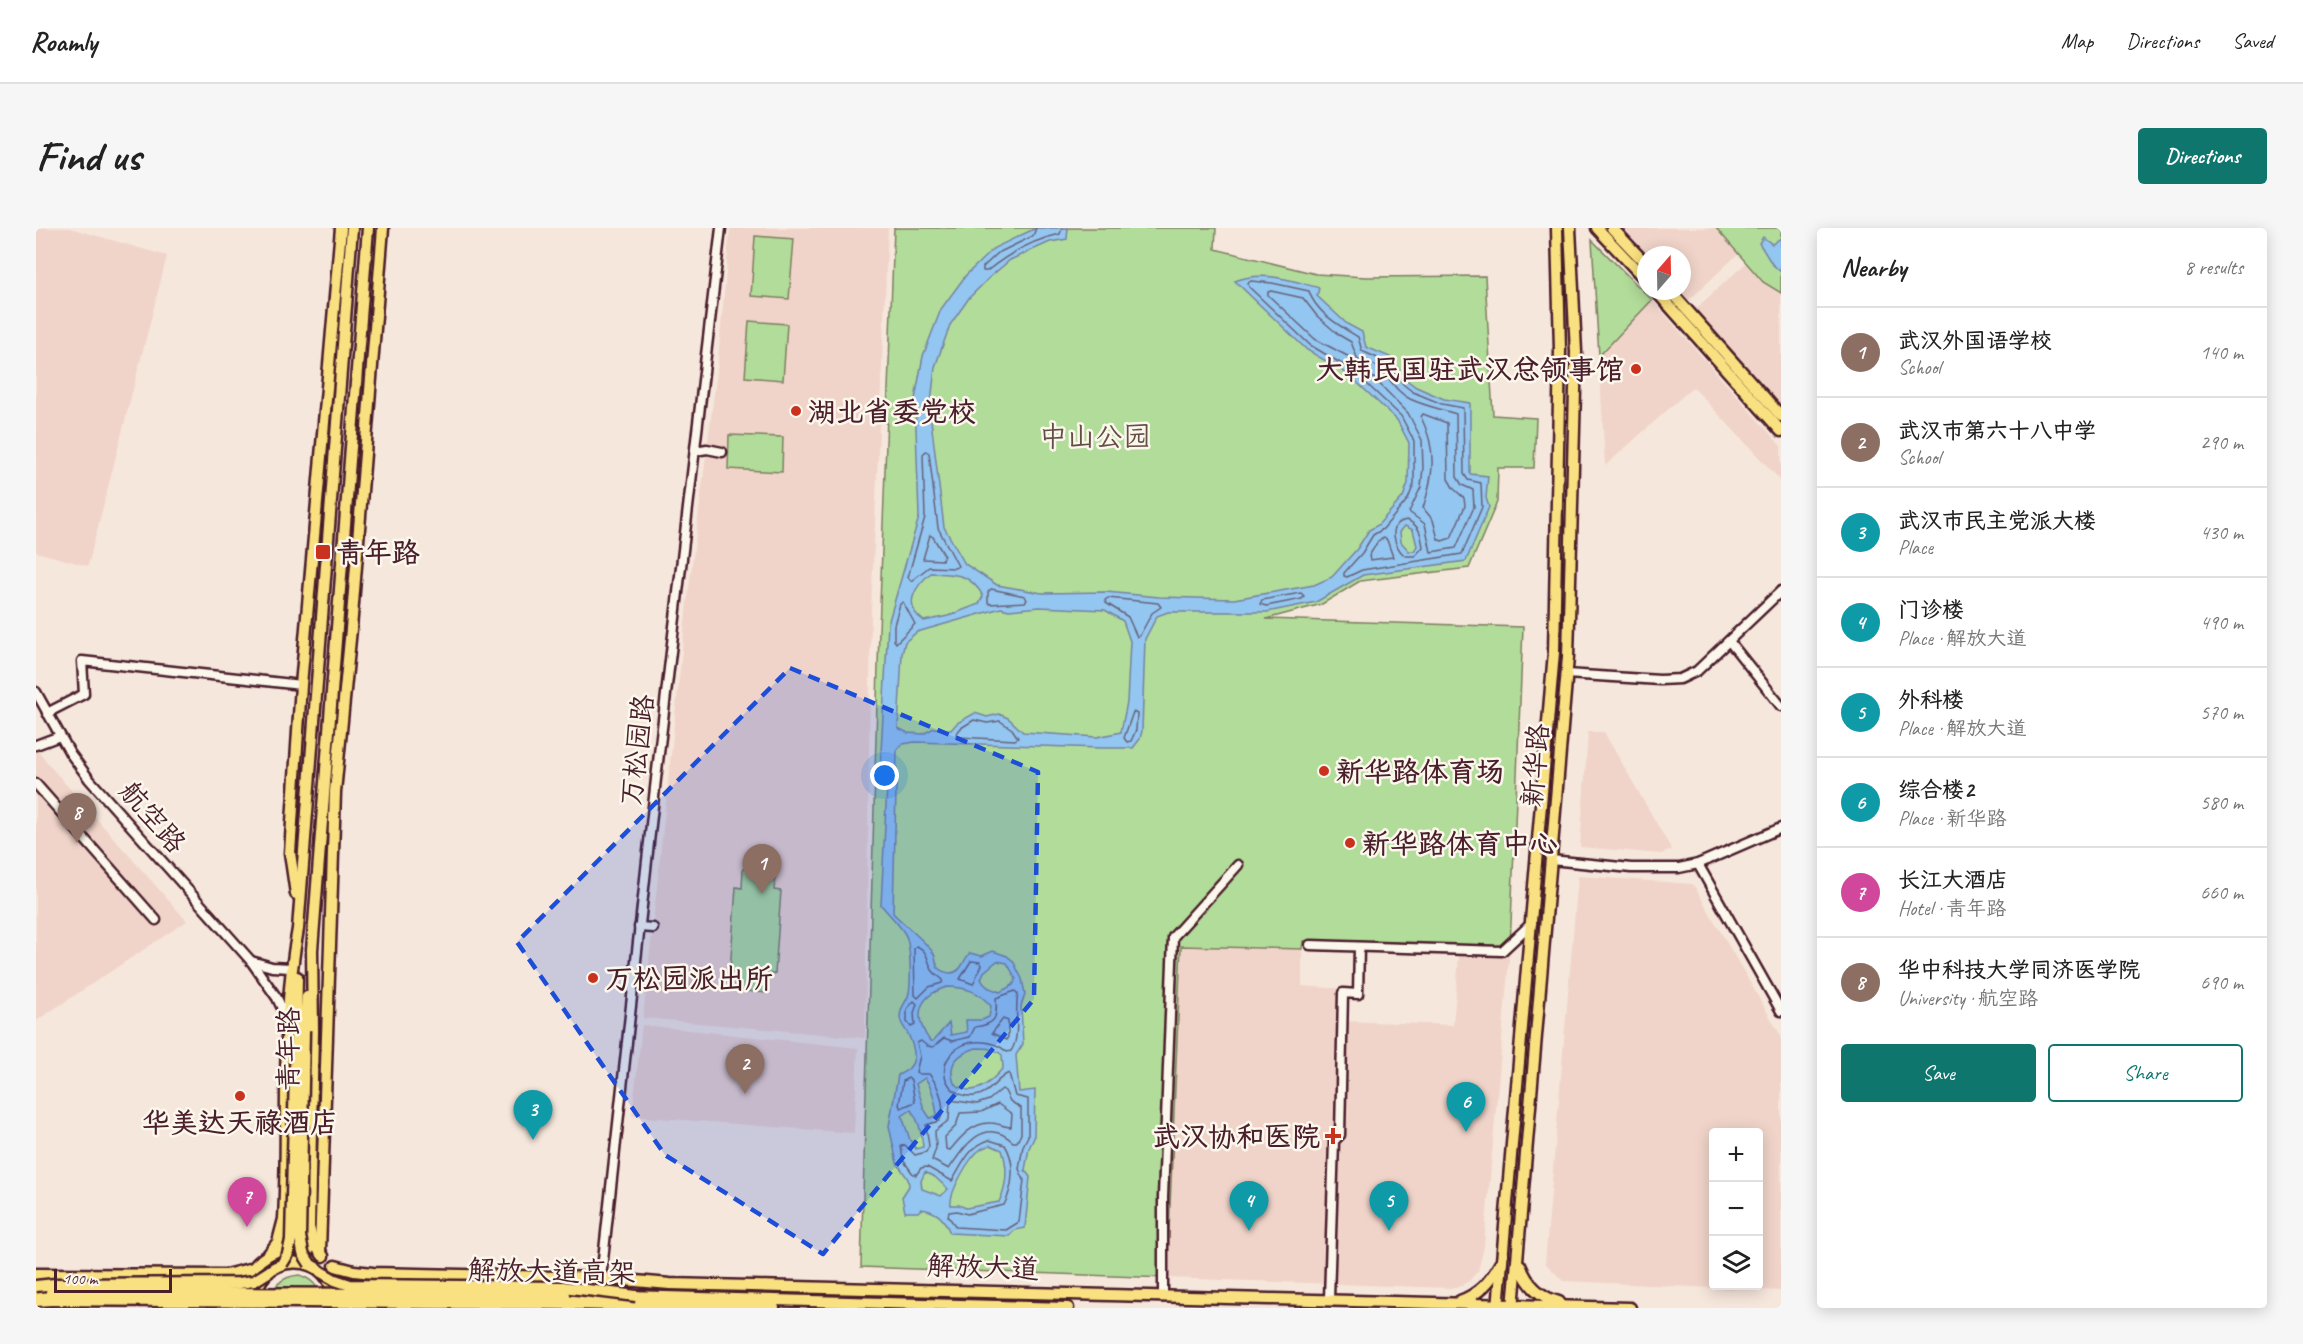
<!DOCTYPE html>
<html lang="en">
<head>
<meta charset="utf-8">
<style>
  body { margin:0; font-family:Caveat,"LXGW WenKai TC",sans-serif; background:#f6f6f6; color:#222 }
  .controls { position:absolute; right:18px; bottom:18px; display:grid; overflow:hidden; border-radius:6px; box-shadow:0 3px 15px #0003 }
  .controls button { width:54px; height:54px; display:grid; place-items:center; padding:0; border:0; border-bottom:2px solid #e0e0e0; background:#fff; color:#222; font:30px sans-serif }
  .compass { position:absolute; left:1601px; top:18px; width:54px; height:54px; border-radius:50%; background:#fff; box-shadow:0 3px 15px #0003; rotate:20deg }
  .scale { position:absolute; left:18px; bottom:15px; width:118px; box-sizing:border-box; padding-left:6px; border:3px solid #4a1f2b; border-top:0; font-size:16px; line-height:21px; white-space:nowrap; color:#4a1f2b; -webkit-text-stroke:4px #fbf7ec; paint-order:stroke }
  .you { position:absolute; left:849px; top:548px; width:21px; height:21px; margin:-15px; border:4px solid #fff; border-radius:50%; background:#1a73e8; box-shadow:0 0 0 9px #1a73e833 }
  .badge { display:grid; place-items:center; width:39px; height:39px; border-radius:50%; background:#0f766e; color:#fff; font-size:20px; font-weight:700 }
  .pin { position:absolute; translate:-50% -50px; filter:drop-shadow(0 2px 3px #0008) }
  .pin::after { content:''; position:absolute; top:32px; width:21px; height:18px; background:inherit; clip-path:polygon(0 0,100% 0,50% 100%) }
  .list { margin:0; padding:0; list-style:none }
  h2 { display:flex; justify-content:space-between; align-items:center; height:78px; margin:0; padding:0 24px; font-size:26px }
  h2 small { font-size:20px; font-weight:400; color:#767676 }
  .list li { display:grid; grid-template-columns:39px 1fr auto; gap:18px; align-items:center; box-sizing:border-box; height:90px; padding:0 24px; border-top:2px solid #e0e0e0 }
  .list b { display:block; font-size:22px; white-space:nowrap }
  .list p { margin:0; font-size:20px; white-space:nowrap; color:#767676 }
  .list em { font-size:20px; font-style:normal; color:#767676 }
  .actions { display:flex; gap:12px; padding:18px 24px }
  .actions a { flex:1; padding:14px 0; border:2px solid #0f766e; border-radius:6px; text-align:center; font-size:21px; color:#0f766e }
  .actions .main { background:#0f766e; color:#fff }
  .icon { flex:none; width:33px; height:33px; fill:none; stroke:currentColor; stroke-width:2; stroke-linecap:round; stroke-linejoin:round }
  .map { position:relative; flex:none; width:1745px; height:1080px; overflow:hidden; border-radius:6px }
  header { display:flex; align-items:center; gap:36px; box-sizing:border-box; height:84px; padding:0 30px; background:#fff; border-bottom:2px solid #e0e0e0 }
  header strong { font-size:28px }
  nav { display:flex; gap:33px; margin-inline-start:auto; font-size:21px }
  .intro { display:flex; align-items:center; justify-content:space-between; box-sizing:border-box; height:144px; padding:0 36px }
  h1 { margin:0; font-size:42px }
  .button { padding:15px 27px; border-radius:6px; background:#0f766e; color:#fff; font-size:21px; font-weight:700 }
  main { display:flex; gap:36px; padding:0 36px }
  aside { flex:1; background:#fff; border-radius:6px; box-shadow:0 3px 15px #0003 }
  .map>svg:first-child { display:block }
  .built { fill:#f0d4c9; fill-rule:evenodd }
  .green { fill:#b2dc99; stroke:#7e7e62; stroke-width:1.5 }
  .water { fill:#93c6f0; stroke:#7683a1; stroke-width:1.5; fill-rule:evenodd }
  .lines { fill:none; stroke-linecap:round; stroke-linejoin:round }
  .shore { stroke:#67627a; stroke-width:1.5 }
  .minor-casing { stroke:#4a1f2b; stroke-width:13 }
  .major-casing { stroke:#4a1f2b; stroke-width:15 }
  .minor { stroke:#fbf7ec; stroke-width:8 }
  .major { stroke:#f9e181; stroke-width:10 }
  .major-bridge-casing { stroke:#4a1f2b; stroke-width:15; stroke-linecap:butt }
  .major-bridge { stroke:#f9e181; stroke-width:10 }
  .marked { fill:#1d4ed8; fill-opacity:0.2; stroke:#1d4ed8; stroke-width:4.5; stroke-dasharray:12 8; stroke-linejoin:round }
  .poi-dot { fill:#c8321e; stroke:#fbf7ec; stroke-width:2 }
  .labels { text-anchor:middle; dominant-baseline:central; stroke-width:5; stroke-linejoin:round; paint-order:stroke }
  .poi-label { font-size:28px; font-weight:bold; fill:#4a1f2b; stroke:#fbf7ec; text-anchor:start }
  .park-label { font-size:28px; fill:#644e46; stroke:#fbf7ec }
  .street-label { font-size:28px; fill:#4a1f2b; stroke:#fbf7ec }
</style>
</head>
<body>
<header>
<strong>Roamly</strong>
<nav><a>Map</a><a>Directions</a><a>Saved</a></nav>
</header>
<div class="intro"><h1>Find us</h1><a class="button">Directions</a></div>
<main>
<div class="map">
<svg width="1745" height="1080" viewBox="0 0 1745 1080">
  <rect width="100%" height="100%" fill="#f6e7dc"/>
  <filter id="ink" filterUnits="userSpaceOnUse"><feTurbulence type="fractalNoise" baseFrequency=".0167" numOctaves="2"/><feDisplacementMap in="SourceGraphic" scale="12" xChannelSelector="R" yChannelSelector="G"/><feConvolveMatrix kernelMatrix="1 2 1 2 8 2 1 2 1" color-interpolation-filters="sRGB"/></filter>
  <g filter="url(#ink)">
    <g class="built">
      <path d="M0 0H34L131 28 52 338 0 324Z"/>
      <path d="M694 0H852L835 385 829 810 607 790 651 375 681 143Z"/>
      <path d="M1584 0H1680L1702 26 1650 75 1640 63H1646V27H1610V30Z"/>
      <path d="M1710 35 1727 54 1745 65V177L1657 83Z"/>
      <path d="M1616 72 1745 218V253L1657 159 1569 238 1563 128Z"/>
      <path d="M1552 504H1568L1636 622 1625 626 1544 619Z"/>
      <path d="M0 519 13 537 151 693 0 793Z"/>
      <path d="M1542 648 1657 656 1745 808V1063L1527 1053 1509 1035ZM1678 904H1722V1058H1678Z"/>
      <path d="M1266 713V758L1310 761V793L1417 797 1424 718 1474 720 1448 1019 1442 1043 1433 1053 1426 1058 1414 1060 1131 1050 1144 718 1266 721Z"/>
      <path d="M606 797 822 820 818 905 596 888Z"/>
    </g>
    <g class="green">
      <path d="M858 0H1180L1179 21 1280 46 1330 49 1449 48 1457 187 1500 190 1498 240H1462L1461 274 1433 340 1324 353 1286 376 1230 391 1487 399 1474 720 1267 713 1266 721 1145 718 1131 1050 825 1039 843 403Z"/>
      <path d="M1680 0H1745V65L1727 54Z"/>
      <path d="M719 8 758 11 753 71 715 68Z"/>
      <path d="M1556 12 1616 72 1563 128Z"/>
      <path d="M713 93 751 96 747 152 709 149Z"/>
      <path d="M693 207 747 209 746 244 692 241Z"/>
      <path d="M707 641 740 643 738 662 745 663 739 746H732L731 765 699 762 700 744 694 743 700 659 706 660Z"/>
      <path d="M264 1047C280 1053 287 1063 284 1080H237C231 1060 246 1048 264 1047Z"/>
    </g>
    <g class="water">
      <path d="M1000 0H1032L1031 11 1014 14 974 32 954 49 933 70 914 97 899 139 894 184 908 299 929 336 961 357 1006 365 1070 364 1123 369 1198 371 1278 357 1296 349 1321 321 1333 302 1342 297 1367 269 1372 255 1373 215 1361 192 1312 146 1271 122 1199 53C1226 42 1255 52 1283 60L1281 68 1311 96 1326 104 1330 119 1354 129 1372 153 1380 159 1408 171 1434 175V246L1452 248 1450 270 1453 279 1430 333 1327 347 1280 374 1231 384H1132L1121 388 1109 411 1106 503 1104 511 1097 520H1065L879 514 867 516 861 522 857 685C867 696 892 715 898 726 900 730 900 736 902 740 905 743 911 745 915 745 926 744 927 732 934 725L946 728 957 723 971 728 977 733 986 751 989 766 985 778 987 816 980 827 983 864 999 862 998 910 993 920 989 942 994 949 989 1000 979 1002 973 1008 914 1005C908 990 901 983 885 981L882 984H869L866 969 873 958 872 951 861 935 853 898 862 847C882 839 881 825 872 806 869 800 865 797 864 790 864 777 871 775 873 765 875 753 875 716 869 706 863 696 853 686 845 677L851 557 844 542 852 396 883 289 879 171 887 128 905 81 930 47 958 20ZM1369 298 1377 302 1381 318 1378 323H1373L1365 314 1364 304ZM895 345C919 346 934 345 947 368L943 376 912 388 888 393C866 378 879 358 895 345ZM1003 379 1069 382 1087 393 1094 413 1091 474 1085 504 1061 509 987 504 972 490 963 486 951 489 939 485 921 495 915 502 898 500 887 506 872 505 862 500 866 426 869 414 881 404 965 380 973 382ZM961 733 971 735 980 751 977 757 964 764C956 761 949 760 945 751L948 744ZM911 759C930 759 942 763 955 778L953 789 946 792H930L931 804 915 807 913 795 897 813H894C877 789 881 768 911 759ZM940 820C951 820 958 820 966 827L967 840C954 855 937 872 918 855 911 835 922 826 940 820ZM889 850C897 861 899 874 901 887L894 890 888 881 880 856ZM875 882C883 892 886 905 887 919L880 921 874 912 866 888ZM954 917 966 922C972 939 971 957 963 974L930 980 923 977H915C913 965 933 929 945 921 948 919 951 919 954 917ZM889 944 899 949 912 961 905 968 886 961 885 953Z"/>
      <path d="M1727 9 1736 16 1745 10V44L1736 36 1723 15Z"/>
    </g>
    <g class="lines">
      <g class="shore">
        <path d="M1000 0 997 8 962 25 947 39V43H951C972 26 996 12 1024 6L1026 0"/>
        <path d="M1215 53 1236 55 1273 63C1279 84 1304 98 1322 109L1326 123 1350 134 1368 157 1377 164 1406 176 1427 180 1428 246 1432 252 1445 255 1446 279 1426 326 1326 342 1311 349 1308 348V345L1326 325 1337 307 1347 301 1372 271 1378 256V213L1365 188 1316 142 1274 117 1213 59 1212 55Z"/>
        <path d="M1235 63 1267 70 1281 88 1303 107 1315 114 1322 132C1352 135 1351 159 1374 171 1389 178 1405 181 1420 186L1421 249 1426 257 1437 262 1438 279 1420 320 1395 324 1389 296 1373 284 1385 259 1387 240 1386 212 1372 185 1321 133 1279 111 1232 67V64Z"/>
        <path d="M1387 186 1411 195 1412 251 1418 261 1428 270 1429 278 1415 310 1406 313 1402 311 1397 292 1387 280C1398 247 1401 222 1385 189Z"/>
        <path d="M890 223 893 225 902 300 922 338 919 340 893 339 875 353 872 349 889 289 887 226Z"/>
        <path d="M1371 292C1384 298 1385 306 1387 319L1379 328H1369C1357 318 1351 295 1371 292Z"/>
        <path d="M894 307 897 309 908 327 906 332 887 331Z"/>
        <path d="M1348 310 1351 312 1357 329 1334 332 1333 328 1342 313Z"/>
        <path d="M955 361 989 368 991 372 989 374 954 376 952 374V364Z"/>
        <path d="M1265 365 1268 368 1266 371 1230 378 1224 376 1226 372Z"/>
        <path d="M1072 370 1122 375 1125 379 1116 385 1104 407 1101 409 1092 389 1070 375 1069 372Z"/>
        <path d="M867 374 879 396 860 415 858 412V397L864 376Z"/>
        <path d="M1097 484 1101 486 1100 502 1095 513 1091 514 1088 510Z"/>
        <path d="M938 492 951 495 964 493 976 501 982 510 979 512 921 509 920 506 925 500Z"/>
        <path d="M880 718C892 722 891 732 896 742 899 746 904 749 907 752L906 755 893 759 882 770 879 767 878 721Z"/>
        <path d="M935 733 944 734 946 737 937 756 924 751Z"/>
        <path d="M979 763 982 766C978 785 985 808 975 823L971 824C956 810 926 809 913 829 900 848 917 871 939 868 955 866 960 850 973 845L979 868 992 871V908L987 918 983 941 988 952 983 994 970 1002 920 999 912 988 913 984 921 983 931 986 968 977C977 960 980 934 969 917L953 912C932 919 927 936 916 953L891 939 885 940 880 947 877 946 867 932 865 918 869 917 879 927 890 924 893 918 890 897 903 893C912 881 902 856 893 846H883L880 844 884 828 881 815 885 813 891 818 897 819 908 810 916 813 934 809 939 799C961 796 961 790 960 770Z"/>
        <path d="M878 773 881 776 878 785 879 797 875 799 871 794V781Z"/>
        <path d="M967 791 972 793V809L970 812 956 805Z"/>
        <path d="M872 850 875 852 879 874 865 880 863 877 867 853Z"/>
        <path d="M966 861 969 863 974 873 985 880V906L981 914H977C948 887 928 919 913 941L896 932 900 920 899 903 913 892 914 872 941 876 953 872Z"/>
        <path d="M962 876 976 886 975 899C968 899 962 895 955 895 937 894 925 909 914 922L910 921 909 909 920 898 924 885 945 884Z"/>
      </g>
      <g class="minor-casing">
        <g id="minor">
          <path d="M659 223 671 221 686 224"/>
          <path d="M1693 413 1745 478"/>
          <path d="M1530 446 1624 452 1644 451 1661 443 1745 363"/>
          <path d="M0 464 34 525 53 551 215 733 241 770 251 791"/>
          <path d="M11 485 48 466 46 433 265 457"/>
          <path d="M0 517 24 508"/>
          <path d="M0 556 120 692"/>
          <path d="M1515 632 1595 640H1643L1662 636 1745 600"/>
          <path d="M1662 636 1745 783"/>
          <path d="M603 699 617 700"/>
          <path d="M1274 717 1466 723 1496 695"/>
          <path d="M215 733 236 739 255 740"/>
          <path d="M565 1050 620 551 685 0"/>
          <path d="M1127 1069V969L1137 709 1202 637"/>
          <path d="M1293 1071 1298 913 1304 907 1307 765 1322 766 1323 719"/>
        </g>
      </g>
      <g class="major-casing">
        <g id="major">
          <path d="M1561 0 1610 52"/>
          <path d="M1576 0 1610 36"/>
          <path d="M1620 63 1745 203"/>
          <path d="M1634 63 1745 188"/>
          <path d="M260 666 254 625 265 457 305 0"/>
          <path d="M260 801 261 749"/>
          <path d="M268 802 271 769"/>
          <path d="M284 1023 299 564 315 401 347 0"/>
          <path d="M232 1027 242 1014 248 991C253 894 244 796 262 701L316 0"/>
          <path d="M287 1028 276 1012 273 999 277 803 276 722 332 0"/>
          <path d="M1484 1037C1491 1056 1503 1069 1523 1074"/>
          <path d="M299 1038 318 1043 337 1045 565 1050 634 1056 1594 1080"/>
          <path d="M214 1045C227 1024 250 1016 273 1022"/>
          <path d="M0 1046 190 1047 217 1040"/>
          <path d="M0 1064H15"/>
          <path d="M529 1067 567 1068"/>
          <path d="M592 1068 1032 1080"/>
          <path d="M0 1073 15 1072"/>
          <path d="M1424 1073C1443 1066 1454 1054 1464 1036"/>
          <path d="M529 1076 738 1080"/>
          <path d="M221 1080C211 1022 304 1017 297 1080"/>
          <path d="M1462 1080 1518 424 1524 122 1521 0"/>
          <path d="M1477 1080 1532 429 1540 124 1534 0"/>
        </g>
      </g>
      <use href="#minor" class="minor"/>
      <use href="#major" class="major"/>
      <g class="major-bridge-casing">
        <g id="major-bridge">
          <path d="M268 802 264 1008 267 1025 274 1036"/>
          <path d="M246 1036 252 1026 255 1012 260 801"/>
          <path d="M285 1044 299 1052 314 1057 527 1059 600 1068"/>
          <path d="M0 1058 19 1056 203 1055 218 1053 234 1043"/>
          <path d="M15 1064 529 1067"/>
          <path d="M15 1072 529 1076"/>
        </g>
      </g>
      <use href="#major-bridge" class="major-bridge"/>
    </g>
  </g>
  <path class="marked" d="M754 440 1002 544 998 771 787 1026 629 927 481 714Z"/>
  <g class="poi-dot">
    <circle cx="1600" cy="141" r="6"/>
    <circle cx="760" cy="183" r="6"/>
    <rect x="279" y="316" width="16" height="16" rx="3"/>
    <circle cx="1288" cy="543" r="6"/>
    <circle cx="1314" cy="615" r="6"/>
    <circle cx="557" cy="750" r="6"/>
    <circle cx="204" cy="868" r="6"/>
    <path d="M1294 899h6v6h6v6h-6v6h-6v-6h-6v-6h6z"/>
  </g>
  <g class="labels">
    <g class="poi-label">
      <text x="1588" y="141" text-anchor="end">大韩民国驻武汉总领事馆</text>
      <text x="772" y="183">湖北省委党校</text>
      <text x="300" y="324">青年路</text>
      <text x="1300" y="543">新华路体育场</text>
      <text x="1326" y="615">新华路体育中心</text>
      <text x="569" y="750">万松园派出所</text>
      <text x="204" y="894" text-anchor="middle">华美达天禄酒店</text>
      <text x="1284" y="908" text-anchor="end">武汉协和医院</text>
    </g>
    <g class="park-label">
      <text x="1059" y="208">中山公园</text>
    </g>
    <g class="street-label">
      <text transform="translate(601 522) rotate(-83)">万松园路</text>
      <text transform="translate(1499 537) rotate(-85)">新华路</text>
      <text transform="translate(117 589) rotate(49)">航空路</text>
      <text transform="translate(252 821) rotate(-90)">青年路</text>
      <text transform="translate(947 1039) rotate(2)">解放大道</text>
      <text transform="translate(516 1043) rotate(1)">解放大道高架</text>
    </g>
  </g>
</svg>
<div class="controls">
<button>+</button>
<button>−</button>
<button><svg class="icon" aria-label="layers" viewBox="0 0 24 24"><path d="M12 4l9 5-9 5-9-5zM3 14l9 5 9-5"/></svg></button>
</div>
<svg class="compass" viewBox="-18 -18 36 36"><path d="M0-13l5 13h-10z" fill="#e53935"/><path d="M0 13l5-13h-10z" fill="#767676"/></svg>
<div class="scale">100 m</div>
<div class="you"></div>
<div class="pin badge" style="left:726px;top:666px;background:#8d6e63">1</div>
<div class="pin badge" style="left:709px;top:866px;background:#8d6e63">2</div>
<div class="pin badge" style="left:497px;top:912px;background:#0f9aa8">3</div>
<div class="pin badge" style="left:1213px;top:1003px;background:#0f9aa8">4</div>
<div class="pin badge" style="left:1353px;top:1003px;background:#0f9aa8">5</div>
<div class="pin badge" style="left:1430px;top:904px;background:#0f9aa8">6</div>
<div class="pin badge" style="left:211px;top:999px;background:#d1479c">7</div>
<div class="pin badge" style="left:41px;top:615px;background:#8d6e63">8</div>
</div>
<aside>
<h2>Nearby<small>8 results</small></h2>
<ul class="list">
<li><span class="badge" style="background:#8d6e63">1</span><div><b>武汉外国语学校</b><p>School</p></div><em>140 m</em></li>
<li><span class="badge" style="background:#8d6e63">2</span><div><b>武汉市第六十八中学</b><p>School</p></div><em>290 m</em></li>
<li><span class="badge" style="background:#0f9aa8">3</span><div><b>武汉市民主党派大楼</b><p>Place</p></div><em>430 m</em></li>
<li><span class="badge" style="background:#0f9aa8">4</span><div><b>门诊楼</b><p>Place · 解放大道</p></div><em>490 m</em></li>
<li><span class="badge" style="background:#0f9aa8">5</span><div><b>外科楼</b><p>Place · 解放大道</p></div><em>570 m</em></li>
<li><span class="badge" style="background:#0f9aa8">6</span><div><b>综合楼2</b><p>Place · 新华路</p></div><em>580 m</em></li>
<li><span class="badge" style="background:#d1479c">7</span><div><b>长江大酒店</b><p>Hotel · 青年路</p></div><em>660 m</em></li>
<li><span class="badge" style="background:#8d6e63">8</span><div><b>华中科技大学同济医学院</b><p>University · 航空路</p></div><em>690 m</em></li>
</ul>
<div class="actions"><a class="main">Save</a><a>Share</a></div>
</aside>
</main>
</body>
</html>
